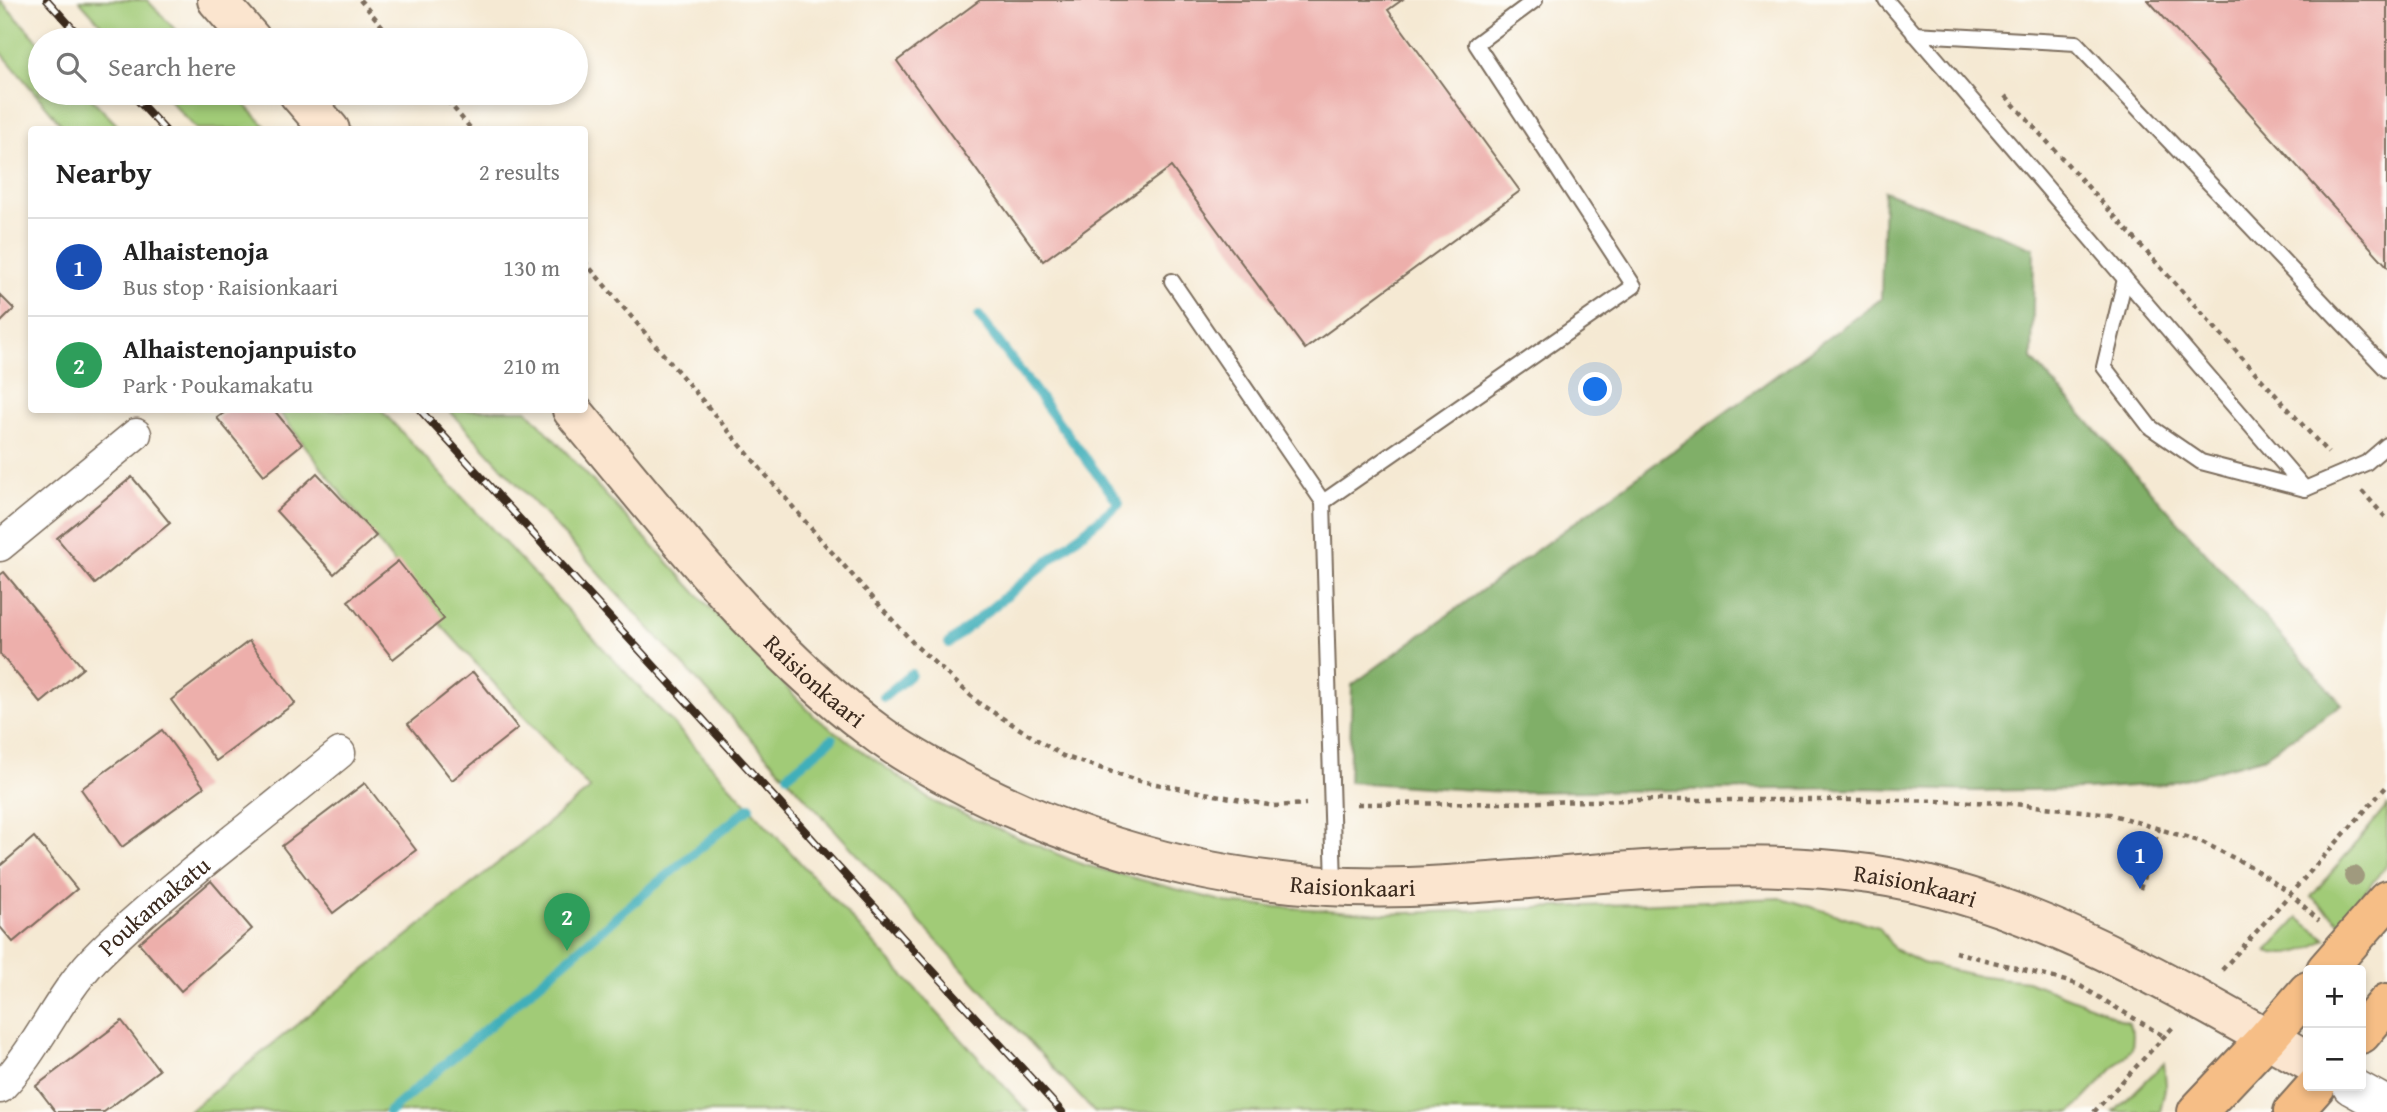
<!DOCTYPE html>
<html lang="en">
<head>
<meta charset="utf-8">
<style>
  body { margin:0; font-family:"Gentium Book Plus",serif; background:#f6f6f6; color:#222 }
  .controls { position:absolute; right:21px; bottom:21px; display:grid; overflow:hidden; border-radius:7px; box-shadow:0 4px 10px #0003 }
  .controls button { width:63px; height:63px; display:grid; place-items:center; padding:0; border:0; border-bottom:2px solid #e0e0e0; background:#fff; color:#222; font:35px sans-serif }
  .you { position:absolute; left:1596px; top:390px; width:24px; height:24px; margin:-18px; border:5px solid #fff; border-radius:50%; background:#1a73e8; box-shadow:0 0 0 10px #1a73e833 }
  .badge { display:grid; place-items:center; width:46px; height:46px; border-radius:50%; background:#2563eb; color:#fff; font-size:23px; font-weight:700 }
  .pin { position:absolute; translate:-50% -58px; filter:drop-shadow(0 2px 4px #0008) }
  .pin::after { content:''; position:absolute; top:37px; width:24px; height:21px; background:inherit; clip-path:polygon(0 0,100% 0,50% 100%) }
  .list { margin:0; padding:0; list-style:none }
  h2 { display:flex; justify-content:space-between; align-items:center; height:91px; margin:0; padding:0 28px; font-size:30px }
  h2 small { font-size:23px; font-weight:400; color:#767676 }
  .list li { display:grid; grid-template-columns:46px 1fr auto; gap:21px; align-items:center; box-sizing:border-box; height:98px; padding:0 28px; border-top:2px solid #e0e0e0 }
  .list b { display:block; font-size:26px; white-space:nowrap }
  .list p { margin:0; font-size:23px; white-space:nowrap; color:#767676 }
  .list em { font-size:23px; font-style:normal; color:#767676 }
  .icon { flex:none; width:38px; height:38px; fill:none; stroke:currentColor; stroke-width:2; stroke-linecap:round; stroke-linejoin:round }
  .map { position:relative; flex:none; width:2387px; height:1112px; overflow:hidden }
  .search { position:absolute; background:#fff; box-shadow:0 4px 10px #0003; left:28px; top:28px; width:560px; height:77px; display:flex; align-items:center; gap:18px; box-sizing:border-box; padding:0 24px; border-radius:38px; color:#767676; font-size:26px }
  .panel { position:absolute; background:#fff; box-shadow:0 4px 10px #0003; left:28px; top:126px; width:560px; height:287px; border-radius:7px }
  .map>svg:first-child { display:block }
  .green { fill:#a1cb77; stroke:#6e7a4a; stroke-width:2 }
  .forest { fill:#80af68; stroke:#5e6c43; stroke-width:2 }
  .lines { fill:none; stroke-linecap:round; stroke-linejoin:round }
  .stream { stroke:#3fafba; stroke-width:10 }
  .building { fill:#edafab }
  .service-casing { stroke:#7c6d5d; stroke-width:18 }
  .minor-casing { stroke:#7c6d5d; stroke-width:33 }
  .tertiary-casing { stroke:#7c6d5d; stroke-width:40 }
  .secondary-casing { stroke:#7c6d5d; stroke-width:42 }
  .primary-casing { stroke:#7c6d5d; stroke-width:42 }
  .path { stroke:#7c6d5d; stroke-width:4.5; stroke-dasharray:5 5; stroke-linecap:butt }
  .service { stroke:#fff; stroke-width:14 }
  .minor { stroke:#fff; stroke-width:30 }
  .tertiary { stroke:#fff; stroke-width:37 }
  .secondary { stroke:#fbe5cf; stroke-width:38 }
  .primary { stroke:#f6be86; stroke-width:38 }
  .rail-casing { stroke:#3b2a1e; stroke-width:8 }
  .rail { stroke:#fdfcf7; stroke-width:5; stroke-dasharray:16; stroke-linecap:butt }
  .tree { fill:#a09a7e }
  .labels { text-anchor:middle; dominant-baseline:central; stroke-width:5; stroke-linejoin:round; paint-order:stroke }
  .street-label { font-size:24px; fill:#3b2a1e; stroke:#fdfcf7 }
</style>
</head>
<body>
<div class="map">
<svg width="2387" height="1112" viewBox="0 0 2387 1112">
  <rect width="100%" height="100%" fill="#fdfcf7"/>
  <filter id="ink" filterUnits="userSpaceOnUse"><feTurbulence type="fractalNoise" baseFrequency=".0143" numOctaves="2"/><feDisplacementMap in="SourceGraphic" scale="14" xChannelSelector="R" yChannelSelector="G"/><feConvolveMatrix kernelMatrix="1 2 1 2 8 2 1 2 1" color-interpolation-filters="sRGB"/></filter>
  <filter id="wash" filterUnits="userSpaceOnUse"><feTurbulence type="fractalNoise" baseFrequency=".00686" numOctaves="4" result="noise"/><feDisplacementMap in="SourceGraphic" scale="28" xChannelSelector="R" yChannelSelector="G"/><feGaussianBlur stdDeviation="1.57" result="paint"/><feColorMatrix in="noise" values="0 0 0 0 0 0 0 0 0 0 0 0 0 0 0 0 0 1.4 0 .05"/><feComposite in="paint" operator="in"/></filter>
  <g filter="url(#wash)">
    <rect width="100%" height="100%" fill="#f5e9d3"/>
    <g class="green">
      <path d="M0 0 40 43V93H86L121 129H65L0 51Z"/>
      <path d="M79 0H147L185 40H115Z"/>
      <path d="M163 93H234L268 129H196Z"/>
      <path d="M278 410H381L669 719 1028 1112H188L590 789 441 625Z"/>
      <path d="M449 410H527L725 624 815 717 934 802 1081 864 1233 904 1385 914 1781 898 1879 927 1894 949 1922 963 1974 975 2027 981 2097 1008 2128 1023 2133 1034 2132 1049 2072 1112H1094Z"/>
      <path d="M2387 806V864L2341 923 2311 897Z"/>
      <path d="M2298 918 2326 939C2308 951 2288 959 2267 951Z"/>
      <path d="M2164 1063 2166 1084 2160 1112H2114Z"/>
    </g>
    <path class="forest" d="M1884 191 2034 248 2032 359 2342 704 2262 758 2165 784 2086 789 1975 791 1866 788 1503 792 1349 782 1352 685 1881 299Z"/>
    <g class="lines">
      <g class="stream">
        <path d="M949 643 1119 503 979 316"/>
        <path d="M884 697 911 674"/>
        <path d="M788 775 832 739"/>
        <path d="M389 1112 627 908 750 807"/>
      </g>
    </g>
    <g id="blocks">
      <g class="building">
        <path d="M980 0H1402L1388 10 1520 191 1305 349 1171 167 1043 261 897 61Z"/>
        <path d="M2148 0H2387V266Z"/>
        <path d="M0 295 14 309 0 323Z"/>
        <path d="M228 410H274L302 444 264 475 217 418Z"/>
        <path d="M317 473 376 536 334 574 276 511Z"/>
        <path d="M132 477 170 523 95 584 57 538Z"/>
        <path d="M398 561 444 619 393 659 348 601Z"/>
        <path d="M4 572 83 668 41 703 0 654V575Z"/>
        <path d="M249 641 295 703 216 761 171 700Z"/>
        <path d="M473 672 518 728 452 780 408 724Z"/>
        <path d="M162 730 204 787 122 847 81 789Z"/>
        <path d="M365 783 416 850 333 913 282 846Z"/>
        <path d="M34 837 77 889 13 942 0 927V866Z"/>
        <path d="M211 881 252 929 181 991 139 943Z"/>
        <path d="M122 1021 159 1070 104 1112H56L36 1086Z"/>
      </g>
    </g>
  </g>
  <g filter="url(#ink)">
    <use href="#blocks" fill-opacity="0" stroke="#7c6d5d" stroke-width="2"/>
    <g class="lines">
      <g class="service-casing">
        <g id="service">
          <path d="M1886 0 2305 489"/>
          <path d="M1914 34 2076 43 2387 370"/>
          <path d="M2125 279 2104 367 2150 427 2201 462 2305 489 2366 463 2387 445"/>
          <path d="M1172 281 1323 502"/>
          <path d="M1334 885 1323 502 1634 286 1476 44 1535 0"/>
        </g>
      </g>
      <g class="minor-casing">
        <g id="minor">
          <path d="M0 546 136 434"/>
          <path id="s1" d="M0 1088C38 1049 57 998 94 959 130 922 171 890 211 857 254 823 297 788 340 753"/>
        </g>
      </g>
      <g class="tertiary-casing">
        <path id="tertiary" d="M2351 1086 2387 1106"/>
      </g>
      <g class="secondary-casing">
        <g id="secondary">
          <path d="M217 0 252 40"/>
          <path d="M298 93 330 130"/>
          <path id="s2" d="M572 410C667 523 761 649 881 736 910 757 943 774 974 790 1109 858 1258 892 1409 887 1563 881 1716 853 1869 874 2025 896 2173 985 2308 1061"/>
        </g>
      </g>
      <g class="primary-casing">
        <g id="primary">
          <path d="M2326 970 2387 900"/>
          <path d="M2361 1034 2387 1003"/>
          <path d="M2197 1112 2267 1038 2308 991"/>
          <path d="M2293 1112 2316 1086"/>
        </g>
      </g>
      <g class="path">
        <path d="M360 0 394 40"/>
        <path d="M441 93 472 130"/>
        <path d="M2006 96 2328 453"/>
        <path d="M584 261 821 540 915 645 980 704 1063 756 1140 781 1274 806 1306 804"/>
        <path d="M2362 491 2387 519"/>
        <path d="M1357 804 1500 803 1633 800H1902L2006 803 2110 814 2202 842 2250 866 2291 894 2319 921"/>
        <path d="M2140 889 2159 828"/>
        <path d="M1955 952 2077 984 2165 1037"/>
        <path d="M2222 970 2387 786"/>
        <path d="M2094 1112 2173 1027"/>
      </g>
      <use href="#service" class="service"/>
      <use href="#minor" class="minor"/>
      <use href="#tertiary" class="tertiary"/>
      <use href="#secondary" class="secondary"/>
      <use href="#primary" class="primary"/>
      <g class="rail-casing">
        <g id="rail">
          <path d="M47 0 83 40"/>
          <path d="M131 93 165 130"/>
          <path d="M420 410 1062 1112"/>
        </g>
      </g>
      <use href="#rail" class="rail"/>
    </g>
    <circle class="tree" cx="2354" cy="876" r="10"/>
  </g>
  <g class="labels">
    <g class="street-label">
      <text stroke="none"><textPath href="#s2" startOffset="364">Raisionkaari</textPath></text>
      <text stroke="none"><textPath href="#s2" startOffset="952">Raisionkaari</textPath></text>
      <text stroke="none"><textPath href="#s2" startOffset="1517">Raisionkaari</textPath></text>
      <text stroke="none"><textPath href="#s1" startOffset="240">Poukamakatu</textPath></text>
    </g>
  </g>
</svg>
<div class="controls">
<button>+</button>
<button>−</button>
</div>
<div class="you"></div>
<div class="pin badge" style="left:2140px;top:889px;background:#1a4fb4">1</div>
<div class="pin badge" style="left:567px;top:951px;background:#2e9e5b">2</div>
<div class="search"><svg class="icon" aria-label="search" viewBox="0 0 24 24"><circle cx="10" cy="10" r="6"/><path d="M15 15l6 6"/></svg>Search here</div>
<section class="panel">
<h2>Nearby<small>2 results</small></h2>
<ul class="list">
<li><span class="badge" style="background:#1a4fb4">1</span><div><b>Alhaistenoja</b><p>Bus stop · Raisionkaari</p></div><em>130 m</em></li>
<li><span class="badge" style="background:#2e9e5b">2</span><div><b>Alhaistenojanpuisto</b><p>Park · Poukamakatu</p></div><em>210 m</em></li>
</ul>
</section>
</div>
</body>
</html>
